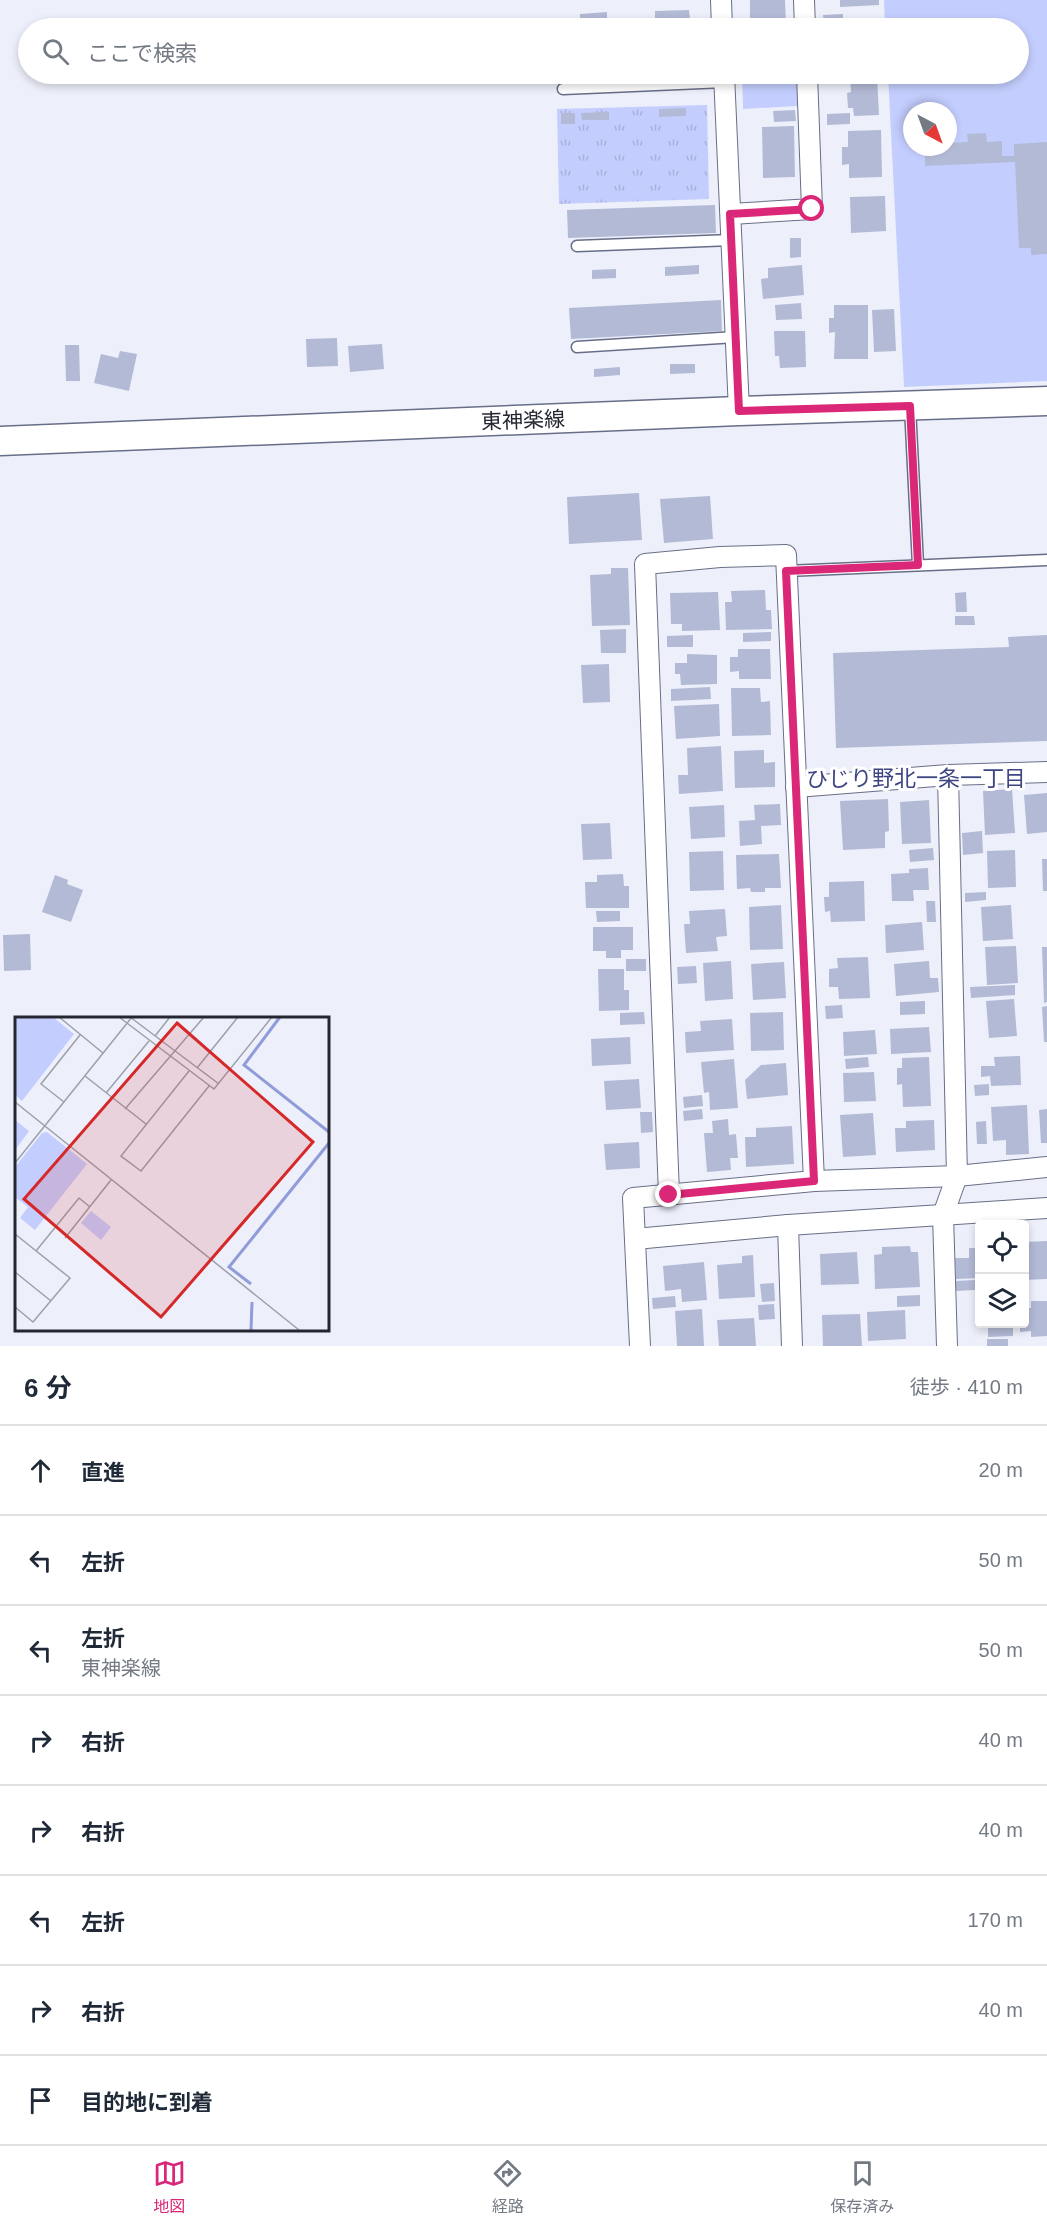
<!DOCTYPE html>
<html lang="ja">
<head>
<meta charset="utf-8">
<style>
  body { margin:0; font-family:Arial,"Noto Sans JP",sans-serif; background:#f2f2f3; color:#1f2937 }
  .controls { position:absolute; right:18px; bottom:18px; display:grid; overflow:hidden; border-radius:6px; box-shadow:0 3px 9px #0003 }
  .controls button { width:54px; height:54px; display:grid; place-items:center; padding:0; border:0; border-bottom:2px solid #e0e1e3; background:#fff; color:#1f2937; font:30px sans-serif }
  .compass { position:absolute; left:903px; top:102px; width:54px; height:54px; border-radius:50%; background:#fff; box-shadow:0 3px 9px #0003; rotate:139deg }
  .stop { position:absolute; width:18px; height:18px; margin:-14px; border:4px solid #db2777; border-radius:50%; background:#fff }
  .stop.end { background:#db2777; border-color:#fff; box-shadow:0 2px 6px #0008 }
  .list { margin:0; padding:0; list-style:none }
  h2 { display:flex; justify-content:space-between; align-items:center; height:78px; margin:0; padding:0 24px; font-size:26px }
  h2 small { font-size:20px; font-weight:400; color:#747a83 }
  .list li { display:grid; grid-template-columns:39px 1fr auto; gap:18px; align-items:center; box-sizing:border-box; height:90px; padding:0 24px; border-top:2px solid #e0e1e3 }
  .list b { display:block; font-size:22px; white-space:nowrap }
  .list p { margin:0; font-size:20px; white-space:nowrap; color:#747a83 }
  .list em { font-size:20px; font-style:normal; color:#747a83 }
  .icon { flex:none; width:33px; height:33px; fill:none; stroke:currentColor; stroke-width:2; stroke-linecap:round; stroke-linejoin:round }
  .map { position:relative; flex:none; width:1047px; height:1346px; overflow:hidden }
  .search { position:absolute; background:#fff; box-shadow:0 3px 9px #0003; left:18px; right:18px; top:18px; height:66px; display:flex; align-items:center; gap:15px; box-sizing:border-box; padding:0 21px; border-radius:33px; color:#747a83; font-size:22px }
  .sheet { height:798px; background:#fff }
  nav { display:flex; justify-content:space-around; align-items:center; box-sizing:border-box; height:84px; border-top:2px solid #e0e1e3; background:#fff; font-size:16px; color:#747a83 }
  nav a { display:grid; justify-items:center; gap:3px }
  nav .on { color:#db2777 }
  .map>svg:first-child { display:block }
  .green { fill:#c4cefe; fill-rule:evenodd }
  .park { fill:url(#park-tufts) }
  .building { fill:#b3bad5 }
  .lines { fill:none; stroke-linecap:round; stroke-linejoin:round }
  .lane-casing { stroke:#686e87; stroke-width:13 }
  .street-casing { stroke:#686e87; stroke-width:22 }
  .secondary-casing { stroke:#686e87; stroke-width:31 }
  .lane { stroke:#fff; stroke-width:10 }
  .street { stroke:#fff; stroke-width:20 }
  .secondary { stroke:#fff; stroke-width:28 }
  .route { stroke:#db2777; stroke-width:8 }
  .labels { text-anchor:middle; dominant-baseline:central; stroke-width:6; stroke-linejoin:round; paint-order:stroke }
  .street-label { font-size:21px; fill:#242631; stroke:#fff }
  .neighbourhood-label { font-size:22px; fill:#3d4682; stroke:#fff }
  .inset-river { fill:none; stroke:#909cd9; stroke-width:3 }
  .inset-road { fill:none; stroke:#9d9faa; stroke-width:1.5 }
  .view { fill:#d62828; fill-opacity:0.15; stroke:#d62828; stroke-width:3 }
  .inset-edge { fill:none; stroke:#242631; stroke-width:3 }
</style>
</head>
<body>
<div class="map">
<svg width="1047" height="1346" viewBox="0 0 1047 1346">
  <defs>
    <pattern id="park-tufts" width="24" height="20" patternUnits="userSpaceOnUse" patternTransform="scale(1.5)"><rect width="24" height="20" fill="#c4cefe"/><path d="M3 7l-1-3M5 7V3M7 7l1-3M15 17l-1-3M17 17v-4M19 17l1-3" fill="none" stroke="#a8b1da"/></pattern>
  </defs>
  <rect width="100%" height="100%" fill="#edf0fb"/>
  <g class="green">
    <path d="M884 0H1047V381L904 387 888 74H1018V28H885ZM912 111H948V147H912Z"/>
    <path d="M742 74H797L798 106 743 109Z"/>
  </g>
  <path class="park" d="M707 105 709 199 559 204 557 109Z"/>
  <g class="building">
    <path d="M750 0H785L786 28H750Z"/>
    <path d="M840 0H879V5L840 7Z"/>
    <path d="M689 10 690 19 655 20V11Z"/>
    <path d="M607 12V20L580 22V14Z"/>
    <path d="M843 14V26L824 27 823 15Z"/>
    <path d="M558 74H693V75L558 80Z"/>
    <path d="M877 76 879 115 854 116 853 108H848L847 93 851 92 850 77Z"/>
    <path d="M686 108V116L659 117V109Z"/>
    <path d="M795 110 796 121 774 122 773 111Z"/>
    <path d="M609 112V120H582L581 113Z"/>
    <rect x="561" y="113" width="14" height="11"/>
    <path d="M850 113V124L827 125V114Z"/>
    <path d="M794 126 795 177 763 178 762 127Z"/>
    <path d="M881 130 882 177 849 178V164L842 165V147H848V131Z"/>
    <path d="M986 133 987 142 1002 141V156H1014V144L1047 142V254L1031 255V248H1019L1015 162 925 166V156H931V147H948V143L968 142 967 134Z"/>
    <path d="M885 196 886 231 851 233 850 197Z"/>
    <path d="M715 205 716 233 568 238 567 210Z"/>
    <path d="M790 238H801V257L790 258Z"/>
    <path d="M699 265V274L665 276V267Z"/>
    <path d="M802 265 804 295 763 299 761 279 768 278V268Z"/>
    <path d="M616 269V278L592 279V270Z"/>
    <path d="M721 300 722 331 571 339 569 308Z"/>
    <path d="M801 303 802 319 776 320 775 305Z"/>
    <path d="M834 305H868V359H834L835 332 829 333V318H834Z"/>
    <path d="M894 309 896 351 874 352 872 310Z"/>
    <path d="M774 331H805L806 367 780 368 779 356H775Z"/>
    <path d="M337 338 338 366 307 367 306 339Z"/>
    <path d="M382 344 384 369 350 372 348 346Z"/>
    <path d="M65 345H79L80 381H66Z"/>
    <path d="M120 351 137 354 129 391 94 383 101 354 118 358Z"/>
    <path d="M670 364H695V373L670 374Z"/>
    <path d="M620 367V375L594 377V369Z"/>
    <path d="M639 493 642 540 569 544 567 497Z"/>
    <path d="M710 496 713 539 664 543 660 499Z"/>
    <path d="M611 568H628L630 625 592 626 590 575 611 574Z"/>
    <path d="M765 590 766 610H771L772 629 726 630 725 602H732L731 591Z"/>
    <path d="M718 592 720 630 682 631V624H671L670 593Z"/>
    <path d="M966 592 967 612H956L955 593Z"/>
    <path d="M955 616H974L975 625H955Z"/>
    <path d="M626 629V653H601L600 630Z"/>
    <path d="M771 632V641L743 642V633Z"/>
    <path d="M693 635V647H667V636Z"/>
    <path d="M1047 635V741L836 748 833 653 1009 647 1008 637Z"/>
    <path d="M738 649H770L771 679H739V671L730 672V657H738Z"/>
    <path d="M687 654 717 655V684L681 685 680 674H675V663H687Z"/>
    <path d="M609 664 610 702 583 703 581 665Z"/>
    <path d="M710 687 711 699 671 701V689Z"/>
    <path d="M731 688H760L761 702 770 701 771 735 732 736Z"/>
    <path d="M719 704 720 736 676 739 674 706Z"/>
    <path d="M721 746 723 791 679 794 678 775H688L687 748Z"/>
    <path d="M764 750V763L775 762V787L735 788 734 751Z"/>
    <path d="M1012 789 1015 833 985 835 983 791Z"/>
    <path d="M1047 793V832L1027 834 1024 795Z"/>
    <path d="M888 799 889 831 885 832V848L843 850 840 801Z"/>
    <path d="M929 800 931 843 902 844 900 802Z"/>
    <path d="M780 804 781 825 761 826 762 844 740 846 739 821 755 820 754 805Z"/>
    <path d="M724 805 725 837 691 839 689 807Z"/>
    <path d="M610 823 612 859 583 860 581 824Z"/>
    <path d="M982 831 983 853 963 855 962 833Z"/>
    <path d="M933 848 934 860 910 862 909 850Z"/>
    <path d="M1015 850 1016 887 988 888 987 851Z"/>
    <path d="M723 851 724 890 690 891 689 852Z"/>
    <path d="M779 854 781 888H765V892H751L750 888 737 889 736 855Z"/>
    <path d="M1042 859H1047V891H1043Z"/>
    <path d="M928 868 929 890H913L914 901H892L891 874 909 873V869Z"/>
    <path d="M623 874 624 886H629V908H586L585 882H597V875Z"/>
    <path d="M55 875 68 880 67 884 83 890 71 922 42 912Z"/>
    <path d="M864 881 865 921 831 922 830 911 825 912 824 897H829V882Z"/>
    <path d="M986 892V900L965 902V893Z"/>
    <path d="M926 901H935L936 922H927Z"/>
    <path d="M781 905 783 949 750 950 749 907Z"/>
    <path d="M1011 905 1013 939 983 941 981 907Z"/>
    <path d="M725 909 727 936 716 937 718 951 686 953 684 924H690L689 911Z"/>
    <path d="M596 911H620V921L597 922Z"/>
    <path d="M922 922 924 950 886 953 885 925Z"/>
    <path d="M593 927H633V950H621V958H606V951H593Z"/>
    <path d="M30 934 31 970 4 971 3 935Z"/>
    <path d="M1016 946 1018 983 987 985 985 947Z"/>
    <path d="M1042 947H1047V1002L1044 1003Z"/>
    <path d="M868 957 870 998 839 999 838 987H829V969L838 968 837 958Z"/>
    <rect x="626" y="959" width="20" height="12"/>
    <path d="M731 961 733 999 705 1001 703 963Z"/>
    <path d="M929 961 930 978H938L939 992 896 996 894 964Z"/>
    <path d="M784 962 786 998 753 1000 751 964Z"/>
    <path d="M696 966 697 983 678 984 677 967Z"/>
    <path d="M598 969H624V990H629V1010L599 1011Z"/>
    <path d="M1015 985V995L971 998 970 987Z"/>
    <path d="M1014 999 1017 1036 989 1038 986 1001Z"/>
    <path d="M925 1001V1014L900 1015V1002Z"/>
    <path d="M842 1005 843 1018 826 1019 825 1006Z"/>
    <path d="M1047 1006V1042H1044L1042 1007Z"/>
    <path d="M644 1012 645 1024 620 1025V1013Z"/>
    <path d="M783 1012 784 1050 751 1051 750 1013Z"/>
    <path d="M732 1019 734 1050 686 1053 685 1032 701 1031 700 1021Z"/>
    <path d="M929 1027 931 1052 891 1054 890 1029Z"/>
    <path d="M875 1030 877 1054 844 1056 843 1032Z"/>
    <path d="M630 1037 631 1064 592 1066 591 1039Z"/>
    <path d="M1020 1056 1021 1085 991 1086 990 1076 981 1077V1066H995L994 1057Z"/>
    <path d="M868 1057 869 1067 846 1069 845 1059Z"/>
    <path d="M929 1057 931 1106 903 1107 902 1084 897 1085V1068H902V1058Z"/>
    <path d="M734 1059 738 1108 710 1110 709 1092 704 1093 701 1062Z"/>
    <path d="M786 1063 788 1095 747 1099 745 1080 761 1065Z"/>
    <path d="M874 1072 876 1101 844 1102 843 1073Z"/>
    <path d="M639 1079 641 1108 606 1110 604 1081Z"/>
    <path d="M989 1084V1095L975 1096 974 1085Z"/>
    <path d="M702 1095 703 1106 684 1108 683 1097Z"/>
    <path d="M1027 1105 1029 1154 1006 1155V1140L993 1141 991 1107Z"/>
    <path d="M702 1109 703 1119 684 1121 683 1111Z"/>
    <path d="M1047 1109V1143H1041L1039 1110Z"/>
    <path d="M640 1112H652L653 1132 641 1133Z"/>
    <path d="M873 1113 876 1155 843 1157 840 1115Z"/>
    <path d="M728 1119 729 1135 736 1134 738 1158H730L731 1170 707 1172 704 1133H713L712 1121Z"/>
    <path d="M934 1120 935 1150 896 1152 895 1128H906V1121Z"/>
    <path d="M986 1121 987 1144H977L976 1122Z"/>
    <path d="M792 1126 794 1164 746 1167 745 1137H756V1128Z"/>
    <path d="M639 1142 640 1168 606 1170 604 1144Z"/>
    <path d="M1047 1241V1279L1024 1280V1242Z"/>
    <path d="M910 1246 911 1252H918L920 1287 875 1289 874 1255 882 1254V1247Z"/>
    <path d="M969 1248H980V1278L956 1279 955 1258H969Z"/>
    <path d="M857 1252 859 1284 821 1285 820 1254Z"/>
    <path d="M753 1255 755 1297 719 1299 717 1265 742 1263V1256Z"/>
    <path d="M704 1262 707 1300 682 1302 681 1289 665 1291 663 1266Z"/>
    <path d="M975 1280V1290L956 1291 955 1281Z"/>
    <path d="M774 1283 775 1301 762 1302 760 1284Z"/>
    <path d="M920 1295V1306L897 1307V1296Z"/>
    <path d="M675 1296 676 1307 653 1309 652 1298Z"/>
    <path d="M1031 1301H1047V1336L1031 1337V1331L1020 1332V1324H1024V1308H1031Z"/>
    <path d="M774 1304 775 1319 759 1320 758 1305Z"/>
    <path d="M702 1309 704 1346H677L675 1311Z"/>
    <path d="M905 1310 906 1339 868 1341 867 1312Z"/>
    <path d="M860 1314 862 1346H823L822 1315Z"/>
    <path d="M754 1318 756 1346H719L717 1320Z"/>
    <path d="M988 1324H1013V1336L988 1337Z"/>
    <rect x="987" y="1339" width="21" height="7"/>
  </g>
  <g class="lines">
    <g class="lane-casing">
      <g id="lane">
        <path d="M563 89 725 82"/>
        <path d="M577 246 732 240"/>
        <path d="M577 347 736 337"/>
        <path d="M910 407 918 565"/>
        <path d="M786 571 1047 560"/>
      </g>
    </g>
    <g class="street-casing">
      <g id="street">
        <path d="M721 0 722 28"/>
        <path d="M804 0 805 28"/>
        <path d="M724 74 739 411"/>
        <path d="M731 214 812 209 807 74"/>
        <path d="M796 787 948 775 1047 772"/>
        <path d="M669 1195 645 564 720 557 786 555 814 1181"/>
        <path d="M788 1225 792 1346"/>
        <path d="M635 1239 788 1225 1047 1208"/>
        <path d="M640 1346 633 1198 814 1181 957 1176 1047 1167"/>
        <path d="M947 1346 943 1215 957 1176 948 775"/>
      </g>
    </g>
    <g class="secondary-casing">
      <path id="secondary" d="M0 441 739 411 1047 401"/>
    </g>
    <use href="#lane" class="lane"/>
    <use href="#street" class="street"/>
    <use href="#secondary" class="secondary"/>
  </g>
  <g class="lines">
    <path class="route" d="M669 1195 814 1181 786 571 918 565 910 406 739 411 730 214 812 209"/>
  </g>
  <g class="labels">
    <g class="street-label">
      <text transform="translate(523 420) rotate(-2)">東神楽線</text>
    </g>
    <g class="neighbourhood-label">
      <text x="916" y="778">ひじり野北一条一丁目</text>
    </g>
  </g>
  <g transform="translate(15 1017)">
    <rect width="314" height="314" fill="#edf0fb"/>
    <path d="M0 103 14 114 0 133ZM32 115 72 147 20 213 5 201 13 190 0 180V150L27 116Z" fill="#c4cefe"/>
    <path d="M0 0H38L59 17 7 84 0 78ZM76 194 96 210 86 223 66 206Z" fill="#c4cefe"/>
    <path class="inset-river" d="M265 0 229 48 314 115M236 267 214 250 314 126M236 313 237 285"/>
    <path class="inset-road" d="M44 0 88 36M104 0 199 72 257 0M115 0 204 67M140 19 155 0M182 51 223 0M174 54 106 139 126 154 194 69M70 59 131 107M91 76 134 24M0 85 284 313M49 85 26 67 65 18M110 92 189 0M0 146 117 0M0 217 55 261 18 305 0 290M50 221 96 163M21 234 64 181 75 190M0 255 36 284"/>
    <path class="view" d="M162 6 298 125 146 300 9 182Z"/>
    <rect width="314" height="314" class="inset-edge"/>
  </g>
</svg>
<div class="controls">
<button><svg class="icon" aria-label="locate" viewBox="0 0 24 24"><circle cx="12" cy="12" r="6"/><path d="M12 2v4M12 18v4M2 12h4M18 12h4"/></svg></button>
<button><svg class="icon" aria-label="layers" viewBox="0 0 24 24"><path d="M12 4l9 5-9 5-9-5zM3 14l9 5 9-5"/></svg></button>
</div>
<svg class="compass" viewBox="-18 -18 36 36"><path d="M0-13l5 13h-10z" fill="#e53935"/><path d="M0 13l5-13h-10z" fill="#747a83"/></svg>
<div class="stop" style="left:812px;top:209px"></div>
<div class="stop end" style="left:669px;top:1195px"></div>
<div class="search"><svg class="icon" aria-label="search" viewBox="0 0 24 24"><circle cx="10" cy="10" r="6"/><path d="M15 15l6 6"/></svg>ここで検索</div>
</div>
<section class="sheet">
<h2>6 分<small>徒歩 · 410 m</small></h2>
<ul class="list">
<li><svg class="icon" aria-label="ahead" viewBox="0 0 24 24"><path d="M12 20V5M6 11l6-6 6 6"/></svg><div><b>直進</b></div><em>20 m</em></li>
<li><svg class="icon" aria-label="left" viewBox="0 0 24 24"><path d="M17 20v-9H6M10 6l-5 5 5 5"/></svg><div><b>左折</b></div><em>50 m</em></li>
<li><svg class="icon" aria-label="left" viewBox="0 0 24 24"><path d="M17 20v-9H6M10 6l-5 5 5 5"/></svg><div><b>左折</b><p>東神楽線</p></div><em>50 m</em></li>
<li><svg class="icon" aria-label="right" viewBox="0 0 24 24"><path d="M7 20v-9h11M14 6l5 5-5 5"/></svg><div><b>右折</b></div><em>40 m</em></li>
<li><svg class="icon" aria-label="right" viewBox="0 0 24 24"><path d="M7 20v-9h11M14 6l5 5-5 5"/></svg><div><b>右折</b></div><em>40 m</em></li>
<li><svg class="icon" aria-label="left" viewBox="0 0 24 24"><path d="M17 20v-9H6M10 6l-5 5 5 5"/></svg><div><b>左折</b></div><em>170 m</em></li>
<li><svg class="icon" aria-label="right" viewBox="0 0 24 24"><path d="M7 20v-9h11M14 6l5 5-5 5"/></svg><div><b>右折</b></div><em>40 m</em></li>
<li><svg class="icon" aria-label="arrive" viewBox="0 0 24 24"><path d="M6 21V4h12l-3 4 3 4H6"/></svg><div><b>目的地に到着</b></div></li>
</ul>
</section>
<nav>
<a class="on"><svg class="icon" aria-label="map" viewBox="0 0 24 24"><path d="M3 6l6-2 6 2 6-2v14l-6 2-6-2-6 2zM9 4v14M15 6v14"/></svg>地図</a>
<a><svg class="icon" aria-label="directions" viewBox="0 0 24 24"><path d="M12 3l9 9-9 9-9-9zM9 14v-3h6M13 9l2 2-2 2"/></svg>経路</a>
<a><svg class="icon" aria-label="saved" viewBox="0 0 24 24"><path d="M7 4h10v16l-5-4-5 4z"/></svg>保存済み</a>
</nav>
</body>
</html>
